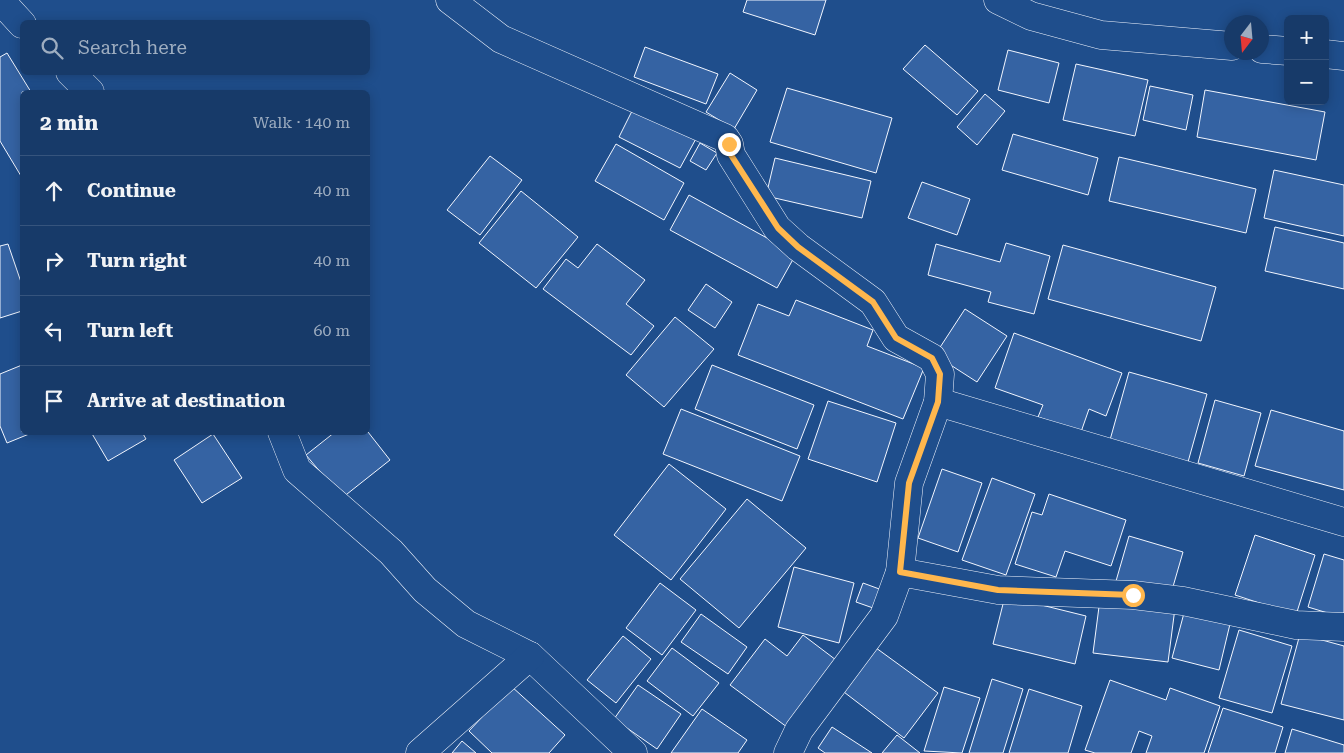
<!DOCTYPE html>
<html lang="en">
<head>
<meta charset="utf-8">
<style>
  body { margin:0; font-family:"Roboto Serif",serif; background:#244571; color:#f1f3f6 }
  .controls { position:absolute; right:15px; top:15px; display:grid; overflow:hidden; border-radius:8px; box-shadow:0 2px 12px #0003 }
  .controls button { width:45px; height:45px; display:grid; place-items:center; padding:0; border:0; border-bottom:1px solid #36547d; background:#173a69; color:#f1f3f6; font:25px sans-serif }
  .compass { position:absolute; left:1224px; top:15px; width:45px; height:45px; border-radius:50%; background:#173a69; box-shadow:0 2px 12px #0003; rotate:196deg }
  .stop { position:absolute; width:15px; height:15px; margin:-11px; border:4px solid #ffb74d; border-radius:50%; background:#fff }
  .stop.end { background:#ffb74d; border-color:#fff; box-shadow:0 1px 5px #0008 }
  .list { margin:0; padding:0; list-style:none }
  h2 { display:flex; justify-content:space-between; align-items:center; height:65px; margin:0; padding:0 20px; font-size:21px }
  h2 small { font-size:16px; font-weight:400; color:#9eadc0 }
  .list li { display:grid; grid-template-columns:32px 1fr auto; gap:15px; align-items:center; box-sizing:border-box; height:70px; padding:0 20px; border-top:1px solid #36547d }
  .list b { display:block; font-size:19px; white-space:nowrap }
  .list em { font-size:16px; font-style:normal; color:#9eadc0 }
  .icon { flex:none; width:28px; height:28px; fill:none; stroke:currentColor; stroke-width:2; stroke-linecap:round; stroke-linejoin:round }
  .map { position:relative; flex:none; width:1344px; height:753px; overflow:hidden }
  .search { position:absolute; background:#173a69; box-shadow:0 2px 12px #0003; left:20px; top:20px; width:350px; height:55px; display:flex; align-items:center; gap:12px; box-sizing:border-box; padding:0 18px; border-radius:8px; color:#9eadc0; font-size:19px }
  .panel { position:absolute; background:#173a69; box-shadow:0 2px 12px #0003; left:20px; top:90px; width:350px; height:345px; border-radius:8px }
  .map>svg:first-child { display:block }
  .building { fill:#3563a3; stroke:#f2f6ff }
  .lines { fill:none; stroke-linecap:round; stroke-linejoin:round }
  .minor-casing { stroke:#f2f6ff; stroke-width:29 }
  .minor { stroke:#1f4e8c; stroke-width:28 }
  .route { stroke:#ffb74d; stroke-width:6 }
</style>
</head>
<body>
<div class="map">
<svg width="1344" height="753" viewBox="0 0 1344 753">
  <rect width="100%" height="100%" fill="#1f4e8c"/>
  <g class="building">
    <path d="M747 0H826L815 35 743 12Z"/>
    <path d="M925 45 978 91 957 115 903 69Z"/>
    <path d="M645 47 718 74 706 104 634 77Z"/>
    <path d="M1008 50 1059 63 1049 103 998 90Z"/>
    <path d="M7 53 31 92H22L21 176 0 141V57Z"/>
    <path d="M1076 64 1148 80 1135 136 1063 120Z"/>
    <path d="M730 73 757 90 734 129 706 112Z"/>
    <path d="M1150 86 1193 95 1186 130 1143 120Z"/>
    <path d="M787 88 892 118 876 173 770 142Z"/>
    <path d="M1205 90 1325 112 1316 160 1197 137Z"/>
    <path d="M985 94 1005 111 977 145 957 127Z"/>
    <path d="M636 103 698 135 680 168 619 137Z"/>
    <path d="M1013 134 1098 158 1088 195 1002 170Z"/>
    <path d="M700 143 717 153 706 170 690 161Z"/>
    <path d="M616 144 684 183 664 220 595 181Z"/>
    <path d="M490 156 522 180 480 235 447 210Z"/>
    <path d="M1119 157 1256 189 1246 233 1109 201Z"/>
    <path d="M775 158 871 181 862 218 766 196Z"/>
    <path d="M1274 170 1344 185V236L1264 218Z"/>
    <path d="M922 182 970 199 957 235 908 218Z"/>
    <path d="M521 191 578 237 536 288 479 243Z"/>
    <path d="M689 195 796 254 777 288 670 230Z"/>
    <path d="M1275 227 1344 243V289L1265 271Z"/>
    <path d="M1006 243 1050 256 1034 314 988 302 991 292 928 275 936 244 1000 262Z"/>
    <path d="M8 244 22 285V311L0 318V246Z"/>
    <path d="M597 244 645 280 626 304 654 326 631 355 543 289 566 259 578 268Z"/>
    <path d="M1063 245 1216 287 1201 341 1048 299Z"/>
    <path d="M706 284 732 302 715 328 688 310Z"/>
    <path d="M796 300 873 330 867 346 924 368 903 419 738 355 758 304 789 316Z"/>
    <path d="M965 309 1007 336 977 382 935 355Z"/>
    <path d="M675 317 714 349 664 407 626 375Z"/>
    <path d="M1014 333 1122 373 1106 416 1089 409 1081 432 1038 417 1043 405 995 388Z"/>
    <path d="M22 365V432H34L7 443 0 426V374Z"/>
    <path d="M712 365 814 405 797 449 695 409Z"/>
    <path d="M1129 372 1207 394 1188 462 1110 440Z"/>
    <path d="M1215 400 1261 413 1244 476 1198 463Z"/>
    <path d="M828 401 896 423 877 482 808 459Z"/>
    <path d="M681 409 800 456 782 501 663 454Z"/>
    <path d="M1271 410 1344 431V490L1255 466Z"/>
    <path d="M91 432H142L146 439 108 461Z"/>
    <path d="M335 432H368L390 460 342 498 306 455Z"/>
    <path d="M213 434 242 478 202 503 174 460Z"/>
    <path d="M669 464 726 509 671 580 614 535Z"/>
    <path d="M942 469 982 483 958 552 918 538Z"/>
    <path d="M992 478 1035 494 1006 575 962 560Z"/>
    <path d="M1049 494 1126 520 1111 566 1065 551 1056 577 1015 564 1032 512 1042 515Z"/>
    <path d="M747 499 806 548 739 628 680 579Z"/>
    <path d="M1255 535 1315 555 1296 615 1235 595Z"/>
    <path d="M1129 536 1183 552 1170 597 1116 581Z"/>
    <path d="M1324 554 1344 560V618L1308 607Z"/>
    <path d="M794 567 854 583 839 643 778 627Z"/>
    <path d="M660 583 696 610 662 655 626 628Z"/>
    <path d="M863 583 882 590 876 609 856 602Z"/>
    <path d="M1005 596 1086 616 1075 664 993 644Z"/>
    <path d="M1100 599 1175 608 1168 662 1093 653Z"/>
    <path d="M1184 613 1230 624 1219 670 1172 658Z"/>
    <path d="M701 614 747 647 728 674 681 642Z"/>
    <path d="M1239 630 1292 646 1272 713 1219 698Z"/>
    <path d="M1300 634 1344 646V720L1281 704Z"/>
    <path d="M803 635 840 663 791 730 730 685 765 639 787 656Z"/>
    <path d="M623 636 651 659 616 703 587 680Z"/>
    <path d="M872 645 938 693 904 738 840 689Z"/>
    <path d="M672 648 719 683 693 716 647 681Z"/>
    <path d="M992 679 1023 689 1003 753H969Z"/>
    <path d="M1110 680 1166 700 1170 688 1220 706 1204 753H1146L1152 736 1139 731 1131 753H1095L1085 750Z"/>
    <path d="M638 685 681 714 657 749 614 719Z"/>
    <path d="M511 686 565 735 549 753H492L469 731Z"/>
    <path d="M944 687 980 698 962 753 924 751Z"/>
    <path d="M1029 689 1082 706 1068 753H1009Z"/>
    <path d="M1223 708 1283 727 1275 753H1208Z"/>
    <path d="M702 709 747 740 738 753H671Z"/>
    <path d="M832 727 872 753H825L818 748Z"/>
    <path d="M1292 729 1344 745V753H1285Z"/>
    <path d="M897 735 920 753H882Z"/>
    <path d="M462 741 476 753H452Z"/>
  </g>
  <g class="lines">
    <g class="minor-casing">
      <g id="minor">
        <path d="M0 0 22 24"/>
        <path d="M450 0 501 39 725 138 729 144 731 155 777 228 798 247 873 302 896 338 932 358 940 374 938 402 909 483 900 572"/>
        <path d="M998 0 1031 16 1101 35 1232 46"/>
        <path d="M1262 49 1288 51"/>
        <path d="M1325 54 1344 56"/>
        <path d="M70 72 90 92"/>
        <path d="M938 402 1344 522"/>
        <path d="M282 432 297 470 391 552 425 590 466 624 530 656 633 753"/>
        <path d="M420 753 530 656"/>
        <path d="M788 753 799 730 884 616 900 572 998 590 1133 595 1183 601 1296 625 1344 627"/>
      </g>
    </g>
    <use href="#minor" class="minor"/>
  </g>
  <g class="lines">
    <path class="route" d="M729 144 731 155 778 228 798 247 873 302 896 338 932 358 940 374 938 402 909 483 900 572 998 590 1133 595"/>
  </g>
</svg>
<div class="controls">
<button>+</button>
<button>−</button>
</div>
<svg class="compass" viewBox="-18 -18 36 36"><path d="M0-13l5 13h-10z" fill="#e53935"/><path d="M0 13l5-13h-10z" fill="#9eadc0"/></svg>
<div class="stop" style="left:1133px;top:595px"></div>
<div class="stop end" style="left:729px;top:144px"></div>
<div class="search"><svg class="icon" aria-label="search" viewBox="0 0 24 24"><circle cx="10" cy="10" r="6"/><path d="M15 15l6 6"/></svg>Search here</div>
<section class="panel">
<h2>2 min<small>Walk · 140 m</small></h2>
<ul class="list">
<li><svg class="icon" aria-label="ahead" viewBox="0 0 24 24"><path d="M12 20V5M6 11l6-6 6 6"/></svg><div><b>Continue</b></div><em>40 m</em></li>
<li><svg class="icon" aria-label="right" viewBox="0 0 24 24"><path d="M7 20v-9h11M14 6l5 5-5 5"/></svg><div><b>Turn right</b></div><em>40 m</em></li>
<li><svg class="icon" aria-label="left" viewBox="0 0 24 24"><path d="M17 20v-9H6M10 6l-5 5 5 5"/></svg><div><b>Turn left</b></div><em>60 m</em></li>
<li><svg class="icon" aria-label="arrive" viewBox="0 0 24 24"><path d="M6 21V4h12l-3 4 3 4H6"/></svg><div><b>Arrive at destination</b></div></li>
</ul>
</section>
</div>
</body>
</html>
